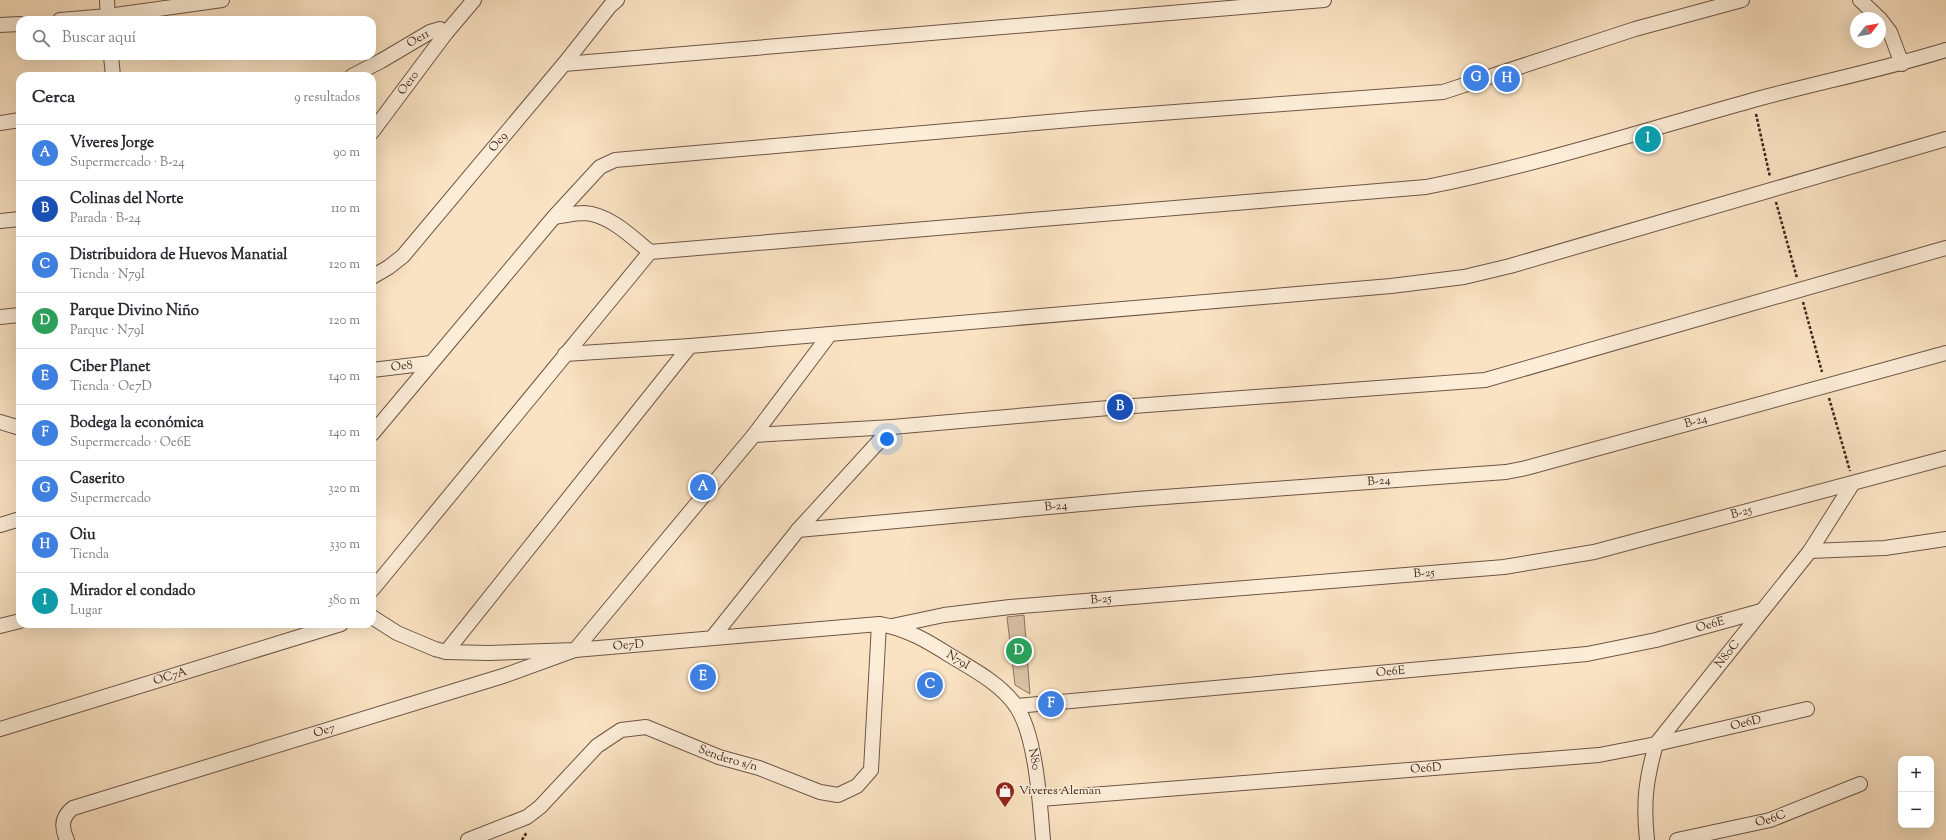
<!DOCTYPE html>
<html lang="es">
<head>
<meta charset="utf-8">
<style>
  body { margin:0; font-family:"Sorts Mill Goudy",serif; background:#f2f2f3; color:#2b2b33 }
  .controls { position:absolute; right:12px; bottom:12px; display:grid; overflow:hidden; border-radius:8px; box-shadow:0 4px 16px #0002 }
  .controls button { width:36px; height:36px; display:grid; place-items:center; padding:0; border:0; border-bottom:1px solid #e1e1e2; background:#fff; color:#2b2b33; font:20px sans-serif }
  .compass { position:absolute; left:1850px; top:12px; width:36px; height:36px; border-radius:50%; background:#fff; box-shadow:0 4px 16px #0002; rotate:59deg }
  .you { position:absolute; left:887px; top:439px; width:14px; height:14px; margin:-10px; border:3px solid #fff; border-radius:50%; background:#1a73e8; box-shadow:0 0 0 6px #1a73e833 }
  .badge { display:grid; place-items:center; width:26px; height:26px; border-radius:50%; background:#8f2418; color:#fff; font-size:13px; font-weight:700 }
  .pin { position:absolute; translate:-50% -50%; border:2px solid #fff; box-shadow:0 1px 4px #0006 }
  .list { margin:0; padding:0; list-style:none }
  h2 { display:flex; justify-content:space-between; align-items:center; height:52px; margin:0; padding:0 16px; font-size:17px }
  h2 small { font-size:13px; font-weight:400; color:#7c7c81 }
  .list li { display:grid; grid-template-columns:26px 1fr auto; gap:12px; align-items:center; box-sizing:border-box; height:56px; padding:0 16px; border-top:1px solid #e1e1e2 }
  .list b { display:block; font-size:15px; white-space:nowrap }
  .list p { margin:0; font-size:13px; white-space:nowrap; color:#7c7c81 }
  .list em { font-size:13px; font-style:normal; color:#7c7c81 }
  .icon { flex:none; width:22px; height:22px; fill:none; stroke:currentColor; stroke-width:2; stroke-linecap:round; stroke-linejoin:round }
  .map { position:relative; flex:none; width:1946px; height:840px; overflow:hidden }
  .search { position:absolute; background:#fff; box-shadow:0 4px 16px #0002; left:16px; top:16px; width:360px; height:44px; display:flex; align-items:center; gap:10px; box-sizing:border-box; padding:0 14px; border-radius:12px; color:#7c7c81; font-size:15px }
  .panel { position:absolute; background:#fff; box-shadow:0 4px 16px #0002; left:16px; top:72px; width:360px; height:556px; border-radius:12px }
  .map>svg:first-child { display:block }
  .park { fill:#dac3a7; stroke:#8c7462 }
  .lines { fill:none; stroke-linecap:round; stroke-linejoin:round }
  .minor-casing { stroke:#6e5546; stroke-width:16 }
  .path { stroke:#3f261d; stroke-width:2.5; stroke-dasharray:3 2; stroke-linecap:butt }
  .minor { stroke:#fcedd8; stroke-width:14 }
  .labels { text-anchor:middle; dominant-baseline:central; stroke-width:3.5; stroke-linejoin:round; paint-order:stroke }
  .street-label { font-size:12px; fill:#3f261d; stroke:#fcedd8 }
  .poi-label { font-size:12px; fill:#3f261d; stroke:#fcedd8; text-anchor:start }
</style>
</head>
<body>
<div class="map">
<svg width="1946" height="840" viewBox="0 0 1946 840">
  <rect width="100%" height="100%" fill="#fae3c3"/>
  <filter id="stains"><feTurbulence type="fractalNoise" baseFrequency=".005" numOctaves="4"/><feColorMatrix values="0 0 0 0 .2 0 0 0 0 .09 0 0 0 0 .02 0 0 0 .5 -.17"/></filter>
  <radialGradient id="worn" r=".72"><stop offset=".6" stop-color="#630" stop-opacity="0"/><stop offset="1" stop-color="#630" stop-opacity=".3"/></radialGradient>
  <path class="park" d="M1024 615 1030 694 1015 685 1007 617Z"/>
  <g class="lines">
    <g class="minor-casing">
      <g id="minor">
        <path d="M107 0 108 20"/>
        <path d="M1860 0 1879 18"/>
        <path d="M1880 19 1890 32 1902 64"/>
        <path d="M60 20 108 16 222 0"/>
        <path d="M0 25 20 24"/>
        <path d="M111 56 113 76"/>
        <path d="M564 64 1324 0"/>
        <path id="s1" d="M352 76 381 61 430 32 440 29 446 33"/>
        <path d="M0 123 20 120"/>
        <path id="s2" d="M372 132 446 33 474 0"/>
        <path d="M554 217C563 216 574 213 584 213 609 214 632 237 650 252L1426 187C1536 165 1643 131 1750 101 1815 83 1882 70 1946 50"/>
        <path d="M0 221 20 219"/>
        <path id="s3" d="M372 277 389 267 403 256 564 64 610 6 617 0"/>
        <path d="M0 317 20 315"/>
        <path d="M565 354 690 346 1391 286 1464 277 1510 266 1946 139"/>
        <path id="s4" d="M372 370 431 363"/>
        <path d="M0 422 20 428"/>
        <path d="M372 434 554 217 600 167 615 160 1094 118 1443 92 1635 29 1742 0"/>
        <path d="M754 435 892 427 1120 407 1485 380 1946 248"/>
        <path d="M0 525 20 519"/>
        <path id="s5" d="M798 530 1137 499 1506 472 1526 468 1946 353"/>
        <path d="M1810 551 1885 548 1946 539"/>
        <path d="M372 590 650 252"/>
        <path id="s6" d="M372 617 397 633 435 649 446 652 489 653 575 650 879 624C906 628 929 642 951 656 974 670 1001 684 1016 706 1036 735 1040 804 1043 840"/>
        <path d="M0 626 20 621"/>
        <path id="s7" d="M892 626 944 615 1010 607 1504 567 1594 552 1946 458"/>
        <path d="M712 638 798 530 892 427"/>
        <path d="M446 652 690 346"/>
        <path id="s8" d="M1016 706 1587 654 1656 640 1761 611"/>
        <path id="s9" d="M0 729 341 624"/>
        <path id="s10" d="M1040 799 1599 755 1656 744 1807 709"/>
        <path id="s11" d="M67 840C61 827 61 817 73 808L503 676 575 650 754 435 830 334"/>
        <path id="s12" d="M468 840 527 817 540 807 597 746 621 730 646 727 719 757 759 768 820 792 838 795 857 786 871 770 879 624"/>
        <path id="s13" d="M1647 840C1643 802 1646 780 1656 744L1810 551 1853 483"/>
        <path id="s14" d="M1677 840 1770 820 1860 784"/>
      </g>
    </g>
    <g class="path">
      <path d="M1756 114 1770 177"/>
      <path d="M1776 202 1797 278"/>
      <path d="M1803 302 1822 372"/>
      <path d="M1829 398 1850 471"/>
      <path d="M522 840 527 832"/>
    </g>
    <use href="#minor" class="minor"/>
  </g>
  <defs>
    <g id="shop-pin" transform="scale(1)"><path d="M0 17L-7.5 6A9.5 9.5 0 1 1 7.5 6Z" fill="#8f2418" stroke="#fcedd8"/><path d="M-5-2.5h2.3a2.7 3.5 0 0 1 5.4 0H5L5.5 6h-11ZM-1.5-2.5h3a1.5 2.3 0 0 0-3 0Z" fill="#fff"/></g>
  </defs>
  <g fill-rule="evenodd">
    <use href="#shop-pin" x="1005" y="791"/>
  </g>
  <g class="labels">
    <g class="street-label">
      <text stroke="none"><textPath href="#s1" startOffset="76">Oe11</textPath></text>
      <text stroke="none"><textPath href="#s2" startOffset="61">Oe10</textPath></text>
      <text stroke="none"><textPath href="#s3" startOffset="186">Oe9</textPath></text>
      <text stroke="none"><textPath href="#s4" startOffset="30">Oe8</textPath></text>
      <text stroke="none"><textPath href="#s5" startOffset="907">B-24</textPath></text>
      <text stroke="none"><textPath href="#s5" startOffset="583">B-24</textPath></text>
      <text stroke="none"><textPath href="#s5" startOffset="259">B-24</textPath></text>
      <text stroke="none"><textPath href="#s7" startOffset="859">B-25</textPath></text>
      <text stroke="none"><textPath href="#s7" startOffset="535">B-25</textPath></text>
      <text stroke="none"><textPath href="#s7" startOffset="211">B-25</textPath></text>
      <text stroke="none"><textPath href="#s8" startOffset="700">Oe6E</textPath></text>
      <text stroke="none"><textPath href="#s6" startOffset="265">Oe7D</textPath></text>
      <text stroke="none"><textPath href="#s13" startOffset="212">N80C</textPath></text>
      <text stroke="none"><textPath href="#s6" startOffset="604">N79I</textPath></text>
      <text stroke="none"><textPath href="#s8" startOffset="376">Oe6E</textPath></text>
      <text stroke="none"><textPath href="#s9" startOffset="178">OC7A</textPath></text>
      <text stroke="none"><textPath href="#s10" startOffset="711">Oe6D</textPath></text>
      <text stroke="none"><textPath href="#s11" startOffset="299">Oe7</textPath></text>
      <text stroke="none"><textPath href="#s12" startOffset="305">Sendero s/n</textPath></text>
      <text stroke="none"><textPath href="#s6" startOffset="735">N80</textPath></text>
      <text stroke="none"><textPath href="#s10" startOffset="387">Oe6D</textPath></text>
      <text stroke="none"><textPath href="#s14" startOffset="96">Oe6C</textPath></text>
    </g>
    <g class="poi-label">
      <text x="1019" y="791">Viveres Aleman</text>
    </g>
  </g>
  <rect width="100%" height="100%" filter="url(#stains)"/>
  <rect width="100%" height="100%" fill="url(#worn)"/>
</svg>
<div class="controls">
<button>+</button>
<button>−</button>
</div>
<svg class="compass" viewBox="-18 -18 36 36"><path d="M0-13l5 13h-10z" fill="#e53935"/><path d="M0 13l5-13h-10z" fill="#7c7c81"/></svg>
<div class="you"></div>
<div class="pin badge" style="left:703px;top:487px;background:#3f7fe0">A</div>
<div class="pin badge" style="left:1120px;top:407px;background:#1a4fb4">B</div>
<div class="pin badge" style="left:930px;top:685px;background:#3f7fe0">C</div>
<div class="pin badge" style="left:1019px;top:651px;background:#2e9e5b">D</div>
<div class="pin badge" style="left:703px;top:677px;background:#3f7fe0">E</div>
<div class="pin badge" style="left:1051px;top:704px;background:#3f7fe0">F</div>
<div class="pin badge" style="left:1476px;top:78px;background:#3f7fe0">G</div>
<div class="pin badge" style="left:1507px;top:79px;background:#3f7fe0">H</div>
<div class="pin badge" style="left:1648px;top:139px;background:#0f9aa8">I</div>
<div class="search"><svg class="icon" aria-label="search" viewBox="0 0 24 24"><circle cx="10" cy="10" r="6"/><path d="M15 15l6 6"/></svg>Buscar aquí</div>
<section class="panel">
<h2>Cerca<small>9 resultados</small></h2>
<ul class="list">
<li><span class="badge" style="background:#3f7fe0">A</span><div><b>Víveres Jorge</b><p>Supermercado · B-24</p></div><em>90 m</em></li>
<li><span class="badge" style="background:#1a4fb4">B</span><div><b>Colinas del Norte</b><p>Parada · B-24</p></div><em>110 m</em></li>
<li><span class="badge" style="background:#3f7fe0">C</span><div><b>Distribuidora de Huevos Manatial</b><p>Tienda · N79I</p></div><em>120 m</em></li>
<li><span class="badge" style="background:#2e9e5b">D</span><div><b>Parque Divino Niño</b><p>Parque · N79I</p></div><em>120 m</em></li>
<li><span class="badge" style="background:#3f7fe0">E</span><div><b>Ciber Planet</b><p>Tienda · Oe7D</p></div><em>140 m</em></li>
<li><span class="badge" style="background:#3f7fe0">F</span><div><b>Bodega la económica</b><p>Supermercado · Oe6E</p></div><em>140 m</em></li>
<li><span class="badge" style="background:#3f7fe0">G</span><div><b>Caserito</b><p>Supermercado</p></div><em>320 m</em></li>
<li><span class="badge" style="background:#3f7fe0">H</span><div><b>Oiu</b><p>Tienda</p></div><em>330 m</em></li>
<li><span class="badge" style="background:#0f9aa8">I</span><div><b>Mirador el condado</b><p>Lugar</p></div><em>380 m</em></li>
</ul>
</section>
</div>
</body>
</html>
